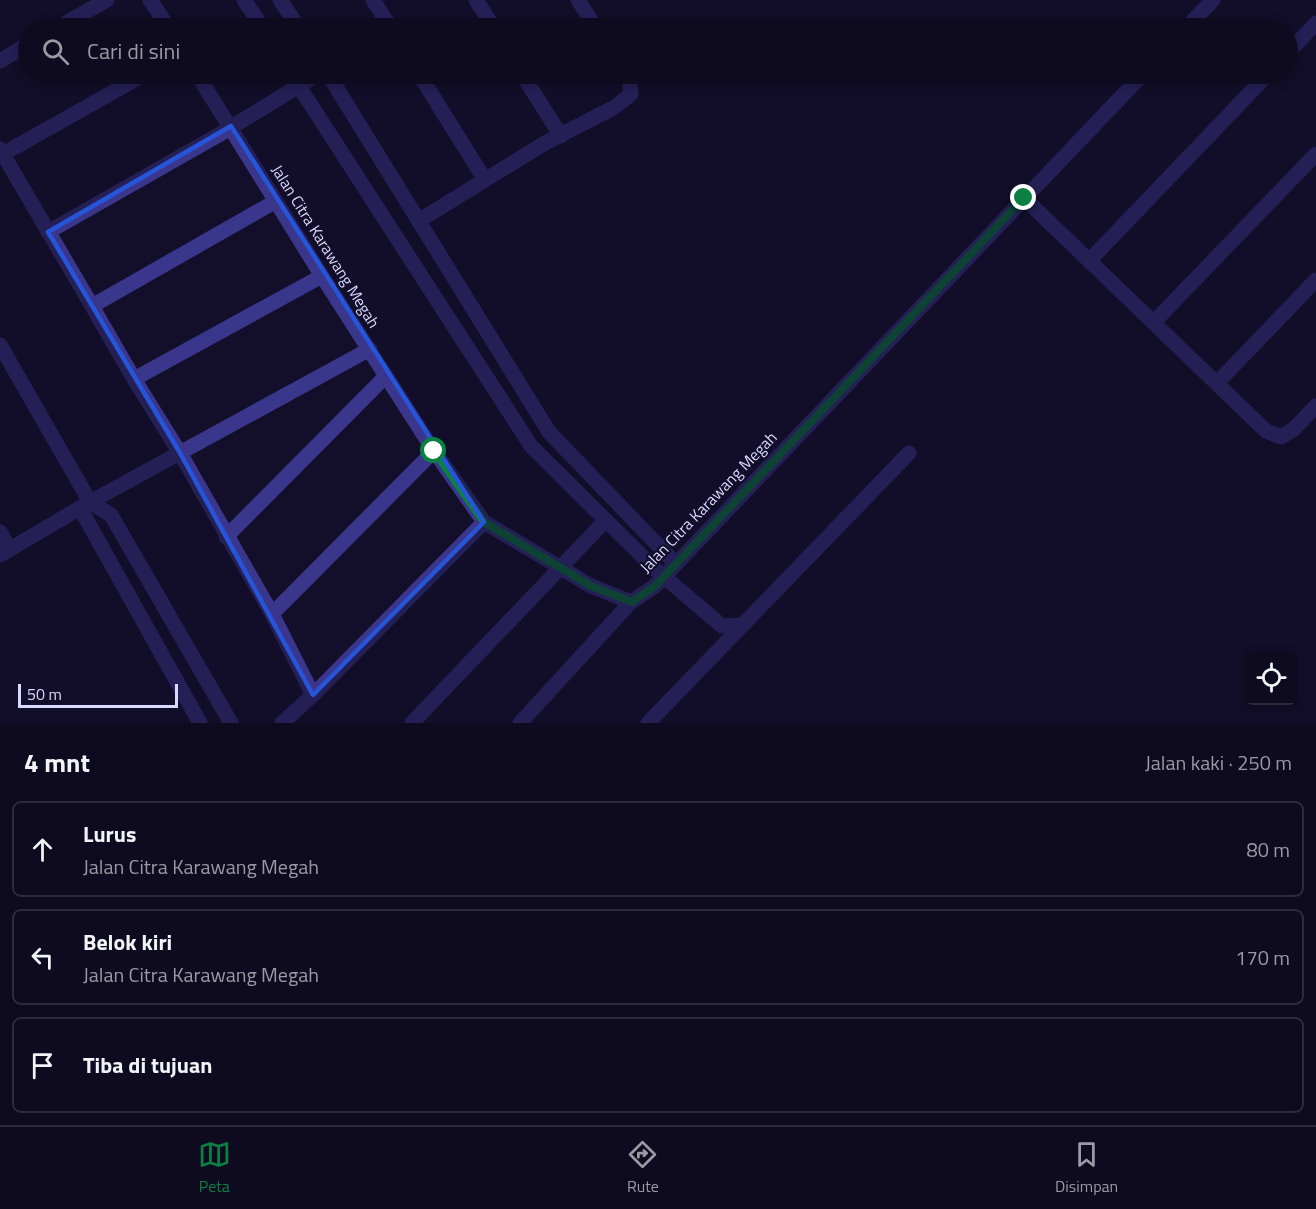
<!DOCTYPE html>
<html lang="id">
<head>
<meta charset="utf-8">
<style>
  body { margin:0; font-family:"Titillium Web",sans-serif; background:#171328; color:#f1f3f6 }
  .controls { position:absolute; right:18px; bottom:18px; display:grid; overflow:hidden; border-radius:9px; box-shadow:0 3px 9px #0003 }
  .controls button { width:54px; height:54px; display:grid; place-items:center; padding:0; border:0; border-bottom:2px solid #2e2b3d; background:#0e0a1f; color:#f1f3f6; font:30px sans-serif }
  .scale { position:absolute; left:18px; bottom:15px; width:160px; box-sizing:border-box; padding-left:6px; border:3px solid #dbd7ff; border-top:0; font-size:16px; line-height:21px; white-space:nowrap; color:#dbd7ff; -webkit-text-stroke:4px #130e29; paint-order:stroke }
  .stop { position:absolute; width:18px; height:18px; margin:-14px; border:4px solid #0b8043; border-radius:50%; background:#fff }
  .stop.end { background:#0b8043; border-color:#fff; box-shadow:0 2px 6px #0008 }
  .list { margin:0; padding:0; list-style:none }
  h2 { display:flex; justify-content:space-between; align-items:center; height:78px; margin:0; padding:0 24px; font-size:26px }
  h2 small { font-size:20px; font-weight:400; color:#9b9aa4 }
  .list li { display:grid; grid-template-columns:39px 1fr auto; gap:18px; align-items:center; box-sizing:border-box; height:96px; margin:0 12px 12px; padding:0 12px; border:2px solid #2e2b3d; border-radius:9px }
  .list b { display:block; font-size:22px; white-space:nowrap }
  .list p { margin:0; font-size:20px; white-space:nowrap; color:#9b9aa4 }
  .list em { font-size:20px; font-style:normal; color:#9b9aa4 }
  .icon { flex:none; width:33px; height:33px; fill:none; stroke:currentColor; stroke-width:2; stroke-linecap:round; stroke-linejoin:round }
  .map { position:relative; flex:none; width:1316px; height:723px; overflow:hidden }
  .search { position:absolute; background:#0e0a1f; box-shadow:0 3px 9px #0003; left:18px; right:18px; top:18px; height:66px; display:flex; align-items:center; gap:15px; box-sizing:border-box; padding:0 21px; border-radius:33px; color:#9b9aa4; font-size:22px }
  .sheet { height:402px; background:#0e0a1f }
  nav { display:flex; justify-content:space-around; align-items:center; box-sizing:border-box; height:84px; border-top:2px solid #2e2b3d; background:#0e0a1f; font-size:16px; color:#9b9aa4 }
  nav a { display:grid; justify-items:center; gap:3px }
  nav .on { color:#0b8043 }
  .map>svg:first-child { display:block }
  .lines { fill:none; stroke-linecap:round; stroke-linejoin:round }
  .street { stroke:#3a368c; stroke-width:15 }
  .route { stroke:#0b8043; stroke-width:8 }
  .marked { fill:none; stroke:#2655da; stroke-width:4.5; stroke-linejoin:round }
  .labels { text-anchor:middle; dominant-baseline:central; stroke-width:4.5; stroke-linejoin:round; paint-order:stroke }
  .street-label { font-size:16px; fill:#dbd7ff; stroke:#130e29 }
</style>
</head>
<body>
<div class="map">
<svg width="1316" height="723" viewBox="0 0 1316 723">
  <rect width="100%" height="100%" fill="#130e29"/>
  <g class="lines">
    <g class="street">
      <path d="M150 0 169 28"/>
      <path d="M244 0 263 28"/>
      <path d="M280 0 299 28"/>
      <path d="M373 0 391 28"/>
      <path d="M476 0 494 28"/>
      <path d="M578 0 596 28"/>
      <path d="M57 28 107 0"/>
      <path d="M1186 28 1213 0"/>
      <path d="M1288 53 1316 23"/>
      <path d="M0 61 28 44"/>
      <path d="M197 74 322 276 434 451 484 522 591 586 631 602 655 586 1143 74"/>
      <path d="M291 74 531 446 655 569 722 626 743 625"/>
      <path d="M328 74 549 432 675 563"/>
      <path d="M419 74 485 180"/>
      <path d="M522 74 561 136"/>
      <path d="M0 149 92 306 276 201"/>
      <path d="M3 154 145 74"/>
      <path d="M1024 198 1266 431 1281 437 1294 429 1316 406"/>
      <path d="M420 220 545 143 615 107 631 94 629 80 625 74"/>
      <path d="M48 232 222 133 318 74"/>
      <path d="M1089 261 1268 74"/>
      <path d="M92 306 134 379 180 453 272 614 313 695"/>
      <path d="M1154 322 1316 154"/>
      <path d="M0 345 90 502 111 515 231 723"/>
      <path d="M134 379 322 276"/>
      <path d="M1217 383 1316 280"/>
      <path d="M80 508 200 723"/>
      <path d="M0 532 10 549"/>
      <path d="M226 537 386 376"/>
      <path d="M0 555 90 502 370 349"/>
      <path d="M272 614 434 451"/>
      <path d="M282 723 313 695 484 522"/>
      <path d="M412 723 606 520"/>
      <path d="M520 723 631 602"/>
      <path d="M648 723 909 453"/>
    </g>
  </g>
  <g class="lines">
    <path class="route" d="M434 451 484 522 591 586 632 602 655 586 1024 198"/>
  </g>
  <path d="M0 0H1316V723H0ZM231 126 484 522 313 695 180 453 48 232Z" fill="#130e29" fill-opacity=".55" fill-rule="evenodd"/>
  <path class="marked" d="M231 126 484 522 313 695 180 453 48 232Z"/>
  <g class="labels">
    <g class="street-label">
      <text transform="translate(326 246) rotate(58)">Jalan Citra Karawang Megah</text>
      <text transform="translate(708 502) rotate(-46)">Jalan Citra Karawang Megah</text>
    </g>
  </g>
</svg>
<div class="controls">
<button><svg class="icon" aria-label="locate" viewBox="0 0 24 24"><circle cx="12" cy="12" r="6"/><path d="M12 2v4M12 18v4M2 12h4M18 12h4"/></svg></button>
</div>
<div class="scale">50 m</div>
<div class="stop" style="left:434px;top:451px"></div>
<div class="stop end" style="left:1024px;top:198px"></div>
<div class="search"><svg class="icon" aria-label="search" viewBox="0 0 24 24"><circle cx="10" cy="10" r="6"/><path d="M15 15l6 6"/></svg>Cari di sini</div>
</div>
<section class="sheet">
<h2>4 mnt<small>Jalan kaki · 250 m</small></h2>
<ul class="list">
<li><svg class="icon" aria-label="ahead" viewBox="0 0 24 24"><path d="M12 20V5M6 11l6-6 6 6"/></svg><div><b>Lurus</b><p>Jalan Citra Karawang Megah</p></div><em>80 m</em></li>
<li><svg class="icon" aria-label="left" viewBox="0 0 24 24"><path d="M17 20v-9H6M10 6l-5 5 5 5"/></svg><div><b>Belok kiri</b><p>Jalan Citra Karawang Megah</p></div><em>170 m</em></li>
<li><svg class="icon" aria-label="arrive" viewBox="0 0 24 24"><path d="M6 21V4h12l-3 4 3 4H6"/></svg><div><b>Tiba di tujuan</b></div></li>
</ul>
</section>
<nav>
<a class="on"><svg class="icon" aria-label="map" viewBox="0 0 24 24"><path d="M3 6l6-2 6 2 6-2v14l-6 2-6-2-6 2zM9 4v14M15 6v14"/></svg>Peta</a>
<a><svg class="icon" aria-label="directions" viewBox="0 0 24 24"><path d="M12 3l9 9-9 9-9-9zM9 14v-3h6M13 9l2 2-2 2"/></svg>Rute</a>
<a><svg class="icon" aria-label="saved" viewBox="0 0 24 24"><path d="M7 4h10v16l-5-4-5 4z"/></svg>Disimpan</a>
</nav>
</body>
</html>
